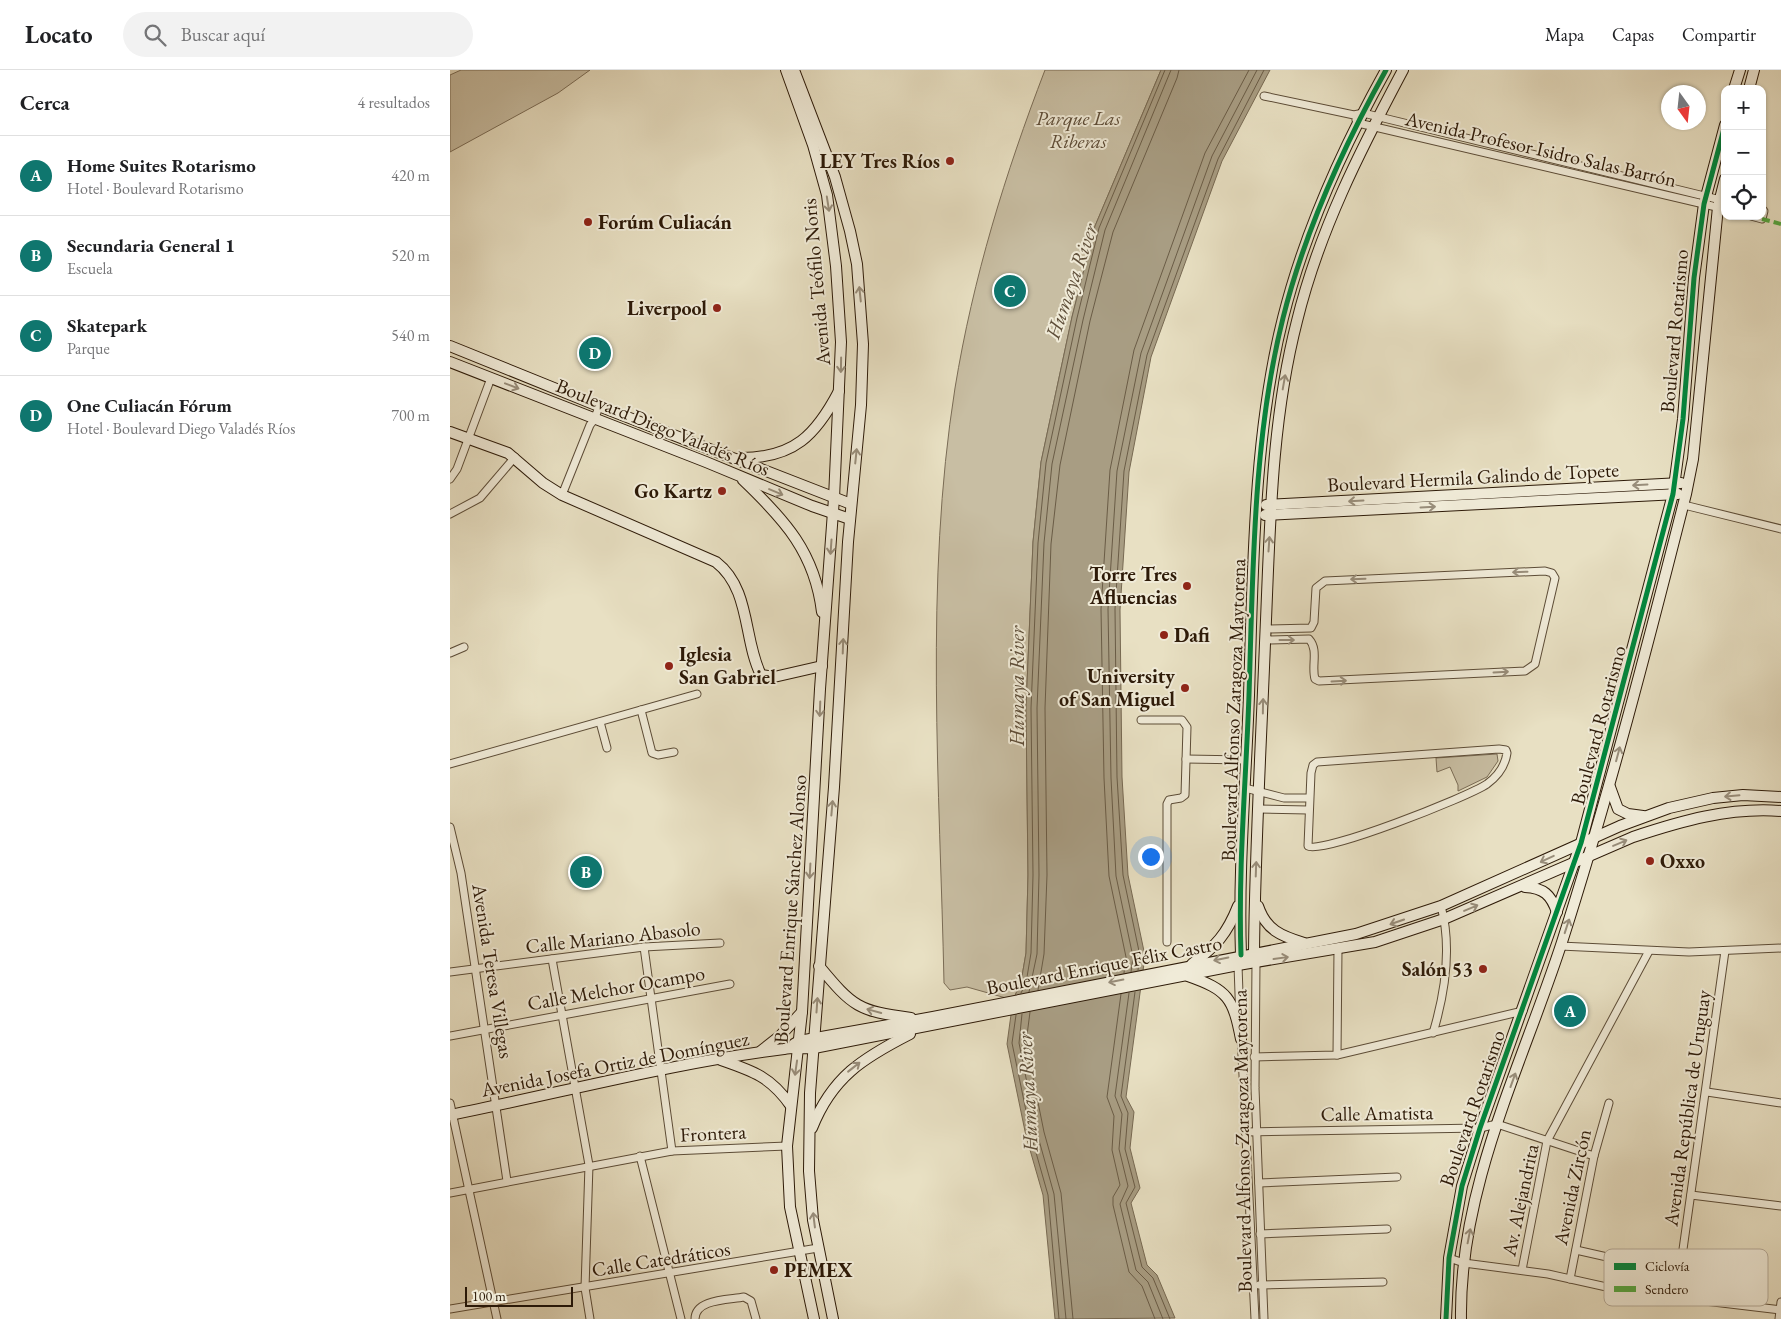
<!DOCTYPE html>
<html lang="es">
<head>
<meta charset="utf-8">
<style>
  body { margin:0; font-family:"EB Garamond",serif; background:#f2f2f2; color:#202124 }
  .controls { position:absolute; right:15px; top:15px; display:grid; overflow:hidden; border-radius:10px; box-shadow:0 1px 4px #0004 }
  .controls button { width:45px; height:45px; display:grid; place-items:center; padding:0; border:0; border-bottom:1px solid #e0e0e0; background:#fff; color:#202124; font:25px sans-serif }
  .compass { position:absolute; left:1211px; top:15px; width:45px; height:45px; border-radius:50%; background:#fff; box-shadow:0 1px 4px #0004; rotate:165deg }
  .scale { position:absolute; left:15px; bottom:12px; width:108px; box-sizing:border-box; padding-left:5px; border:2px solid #2d1a08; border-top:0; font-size:14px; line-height:18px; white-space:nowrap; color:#2d1a08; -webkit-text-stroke:4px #f0ebd8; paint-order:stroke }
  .you { position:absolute; left:700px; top:786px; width:18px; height:18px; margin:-12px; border:4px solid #fff; border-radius:50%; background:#1a73e8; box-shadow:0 0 0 8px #1a73e833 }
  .badge { display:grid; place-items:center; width:32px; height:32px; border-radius:50%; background:#0f766e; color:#fff; font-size:16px; font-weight:700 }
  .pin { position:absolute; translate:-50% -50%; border:2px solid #fff; box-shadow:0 1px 5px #0006 }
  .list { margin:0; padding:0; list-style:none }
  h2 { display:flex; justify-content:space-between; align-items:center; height:65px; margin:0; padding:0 20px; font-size:21px }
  h2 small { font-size:16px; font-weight:400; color:#757577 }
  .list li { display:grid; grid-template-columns:32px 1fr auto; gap:15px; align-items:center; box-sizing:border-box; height:80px; padding:0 20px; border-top:1px solid #e0e0e0 }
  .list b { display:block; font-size:19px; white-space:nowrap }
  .list p { margin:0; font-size:16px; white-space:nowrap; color:#757577 }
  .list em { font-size:16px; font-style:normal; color:#757577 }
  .icon { flex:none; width:28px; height:28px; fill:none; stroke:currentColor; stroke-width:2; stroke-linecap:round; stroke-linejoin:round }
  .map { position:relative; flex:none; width:1331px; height:1249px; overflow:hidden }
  header { display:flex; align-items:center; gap:30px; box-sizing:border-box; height:70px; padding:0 25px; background:#fff; border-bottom:1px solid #e0e0e0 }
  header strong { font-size:24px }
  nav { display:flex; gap:28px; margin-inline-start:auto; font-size:18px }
  .search { width:350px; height:45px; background:#f2f2f2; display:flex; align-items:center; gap:12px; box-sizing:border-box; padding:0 18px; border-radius:28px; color:#757577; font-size:19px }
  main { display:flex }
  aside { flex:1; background:#fff }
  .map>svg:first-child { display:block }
  .green { fill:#c8bea3; stroke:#7a6c56 }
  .water { fill:#a89d83; stroke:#776952 }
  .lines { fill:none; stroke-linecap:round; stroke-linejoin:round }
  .shore { stroke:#6a5c46; stroke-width:1 }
  .street-casing { stroke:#5c4c37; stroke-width:9 }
  .secondary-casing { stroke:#2d1a08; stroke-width:12 }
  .street { stroke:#f0ebd8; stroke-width:7 }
  .secondary { stroke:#f0ebd8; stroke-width:10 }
  .quiet { stroke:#54a941; stroke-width:4; stroke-dasharray:8 4; stroke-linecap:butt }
  .cycleway-casing { stroke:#f0ebd8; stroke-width:8 }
  .cycleway { stroke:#00873e; stroke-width:5 }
  .oneway { stroke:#988d7a }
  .poi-dot { fill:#8f2418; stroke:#f0ebd8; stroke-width:2 }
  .labels { text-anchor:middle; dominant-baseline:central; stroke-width:4; stroke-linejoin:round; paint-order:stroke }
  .park-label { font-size:20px; font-style:italic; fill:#5c4b36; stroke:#f0ebd8 }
  .street-label { font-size:20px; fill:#2d1a08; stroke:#f0ebd8 }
  .poi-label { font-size:20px; font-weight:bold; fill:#2d1a08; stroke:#f0ebd8; text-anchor:end }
  .water-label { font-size:21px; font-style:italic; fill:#5e4e39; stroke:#f0ebd8 }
  .key { fill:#f0ebd8; stroke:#b6ac9a; stroke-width:1 }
  .key-label { font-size:14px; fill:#2d1a08 }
</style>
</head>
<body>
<header>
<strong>Locato</strong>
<div class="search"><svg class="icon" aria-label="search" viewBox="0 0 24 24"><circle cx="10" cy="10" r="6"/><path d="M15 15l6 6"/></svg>Buscar aquí</div>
<nav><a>Mapa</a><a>Capas</a><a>Compartir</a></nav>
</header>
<main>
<aside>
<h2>Cerca<small>4 resultados</small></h2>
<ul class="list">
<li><span class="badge">A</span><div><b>Home Suites Rotarismo</b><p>Hotel · Boulevard Rotarismo</p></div><em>420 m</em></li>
<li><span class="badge">B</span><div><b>Secundaria General 1</b><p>Escuela</p></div><em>520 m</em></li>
<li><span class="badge">C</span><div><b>Skatepark</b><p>Parque</p></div><em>540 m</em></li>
<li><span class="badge">D</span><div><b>One Culiacán Fórum</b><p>Hotel · Boulevard Diego Valadés Ríos</p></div><em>700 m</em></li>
</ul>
</aside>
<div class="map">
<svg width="1331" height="1249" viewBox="0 0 1331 1249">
  <rect width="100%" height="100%" fill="#e8e0c3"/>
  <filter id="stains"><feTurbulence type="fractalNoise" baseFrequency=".004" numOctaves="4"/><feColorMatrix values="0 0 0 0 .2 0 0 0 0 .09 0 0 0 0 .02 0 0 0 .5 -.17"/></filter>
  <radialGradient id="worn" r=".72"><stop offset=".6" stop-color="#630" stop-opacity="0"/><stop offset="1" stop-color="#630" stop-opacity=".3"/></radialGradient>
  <g class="green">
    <path d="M11 0H140L108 23 0 82V5Z"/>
    <path d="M595 0H711L645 156 622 247 591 392 583 472 576 638 578 805 576 883 571 912 563 930 517 917 500 920 494 913C490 717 474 513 505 318 523 208 555 104 595 0Z"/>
    <path d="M1047 684 1048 691 1037 707 1008 721V715L1000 697 987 702 986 688Z"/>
  </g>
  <path class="water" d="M711 0H820L772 91 701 287 679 402 670 540 672 707 678 805 695 886 676 1027 684 1042 680 1078 690 1118 681 1133 697 1195 707 1205 725 1248 605 1249 593 1125 576 1066 557 974 563 930 571 912 576 883 578 805 576 638 583 472 591 392 622 247 645 156Z"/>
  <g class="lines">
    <g class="shore">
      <path d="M688 900 690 886 673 805 667 707 665 539 674 401 697 285 768 89 814 0"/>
      <path d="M681 902 683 887 666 806 661 708 658 539 667 401 691 283 762 86 807 0"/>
      <path d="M674 903 676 887 659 806 654 708 651 539 660 400 684 280 755 83 799 0"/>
      <path d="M588 920 594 884 597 805 595 638 601 474 610 395 640 251 663 162 727 8 729 0"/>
      <path d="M579 922 587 884 589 805 587 638 594 473 602 394 633 250 655 160 721 0"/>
      <path d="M685 922 671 1026 678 1043 675 1079 685 1117 676 1133 692 1197 703 1208 720 1249"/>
      <path d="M571 923 576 913 581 883 583 805 581 638 588 473 596 393 627 248 649 158 715 0"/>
      <path d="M679 923 665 1026 672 1044 669 1079 678 1116 670 1134 686 1200 698 1212 713 1249"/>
      <path d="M671 924 657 1027 664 1046 662 1080 670 1115 663 1127V1135L679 1202 692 1216 705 1249"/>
      <path d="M580 942 576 973 594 1062 611 1123 623 1249"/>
      <path d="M572 944 569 973 587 1063 604 1124 616 1249"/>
      <path d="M566 945 562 973 581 1065 598 1125 609 1249"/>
    </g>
    <g class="street-casing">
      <g id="street">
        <path d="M814 26 904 45 913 43 1275 131"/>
        <path d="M906 50 908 53 1275 139"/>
        <path d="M1301 146 1312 149 1314 141 1312 139"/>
        <path d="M0 409 7 399 41 308"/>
        <path d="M112 425 140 355 144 350 149 337"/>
        <path d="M1234 435 1331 459"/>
        <path d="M0 444 30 428 65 387"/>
        <path d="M816 570 859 569C869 580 861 596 865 609L869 611 1075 601 1085 594 1105 508 1102 503 1095 501 875 511 866 518 864 552 861 558 816 559"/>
        <path d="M0 583 14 577"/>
        <path d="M191 640 202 683 208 685 224 682"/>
        <path d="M691 650H732L737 657 735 725 731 728 719 730 717 734V872"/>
        <path d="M150 652 157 678"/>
        <path d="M1049 679 1056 680 1057 683C1055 697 1048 706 1037 714 1018 727 871 785 858 776L861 703 863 695 867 692Z"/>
        <path d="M736 689 796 690"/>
        <path d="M0 694 247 624"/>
        <path d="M795 718 834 728H859"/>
        <path d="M808 739 858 740"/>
        <path d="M0 757 11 803 57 1111"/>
        <path d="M1110 876 1239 882 1331 878"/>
        <path d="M194 877 222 1081"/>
        <path d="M102 889 139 1095 135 1218 140 1249"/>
        <path d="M806 892 805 1018 814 1249"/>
        <path d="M788 895 790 952"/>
        <path d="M0 902 194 877 270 873"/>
        <path d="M983 963C995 923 1002 877 991 836"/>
        <path d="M791 965 805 1249"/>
        <path d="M0 966 280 914"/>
        <path d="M887 985 888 879"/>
        <path d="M804 987 887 985 1073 941"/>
        <path d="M1257 1022 1331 1033"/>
        <path d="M0 1033 47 1249"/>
        <path d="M795 1062 1030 1058 1047 1054 1144 1086"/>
        <path d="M190 1086 231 1249"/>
        <path d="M809 1113 947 1107"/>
        <path d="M0 1123 222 1081 337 1076"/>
        <path d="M1241 1125 1331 1136"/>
        <path d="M810 1164 937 1159"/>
        <path d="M1126 1180 1197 1196"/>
        <path d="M999 1188 1014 1193 1098 1204 1179 1222 1331 1240"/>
        <path d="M1072 1200 1097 1071 1199 881"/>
        <path d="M1120 1209 1144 1086 1159 1033"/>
        <path d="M809 1215 933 1212"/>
        <path d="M1226 1229 1275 881"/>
        <path d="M0 1239 368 1178"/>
        <path d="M245 1249C245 1229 278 1230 294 1227L301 1231 306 1249"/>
        <path d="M1329 1249 1331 1232"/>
      </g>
    </g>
    <g class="secondary-casing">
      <g id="secondary">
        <path d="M336 0 363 75 377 125 386 196 391 272 384 428 370 619 352 942 337 1076 340 1137 364 1249"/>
        <path d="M344 0 385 107 400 161 407 194 413 274 411 335 398 472 384 717 360 1023 359 1101 363 1150 383 1249"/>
        <path d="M1284 19 1290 0"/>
        <path d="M1299 19 1304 0"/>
        <path d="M0 276 141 333 401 434"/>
        <path d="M0 292 256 392 362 436 400 449"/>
        <path d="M0 362 58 383 93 413 112 425 266 492C301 519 293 569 311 605L324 607 372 596"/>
        <path d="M291 388C344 388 366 365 389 321"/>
        <path d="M293 410C335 450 365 483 372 542"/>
        <path d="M816 435 1231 413"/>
        <path d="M815 445 1228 424"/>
        <path d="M1160 717 1168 739 1178 744 1193 746"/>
        <path d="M1075 817C1094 818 1101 825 1107 842"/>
        <path d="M808 836C816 860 831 866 854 873"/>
        <path d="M804 882C805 779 811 676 815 573 820 465 820 356 847 251 869 161 910 81 953 0"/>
        <path d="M791 885C788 798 796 711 799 625 803 502 803 367 833 248 855 160 892 79 936 0"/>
        <path d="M742 894C766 876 777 864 788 836"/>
        <path d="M369 896C403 937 408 941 461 948"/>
        <path d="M738 906C778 920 783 928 791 969"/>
        <path d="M344 974 349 971 483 947 906 864 991 836 1170 756 1219 738 1263 728 1293 725 1331 727"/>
        <path d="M311 981 330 966 352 942"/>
        <path d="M271 990C303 1001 321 1007 341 1036"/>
        <path d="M0 1045C111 1023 222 993 334 979 344 977 354 979 364 978L788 895 925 872 994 849 1183 767C1231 751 1279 737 1331 741"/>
        <path d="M362 1058C382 1007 413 988 460 964"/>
        <path d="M996 1249 999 1188 1012 1116 1030 1058 1131 773 1223 424 1233 349 1244 208 1254 134 1275 55"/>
        <path d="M1011 1249C1009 1117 1072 995 1112 872 1159 725 1198 574 1236 424L1243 389 1268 137 1275 109"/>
      </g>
    </g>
    <use href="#street" class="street"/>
    <use href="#secondary" class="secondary"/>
    <path class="quiet" d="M1312 149 1331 154"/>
    <g class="cycleway-casing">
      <g id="cycleway">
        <path d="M791 885C788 798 796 711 799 625 803 502 803 367 833 248 855 160 892 79 936 0"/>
        <path d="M996 1249 999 1188 1012 1116 1030 1058 1131 773 1223 424 1233 349 1244 208 1254 134 1275 55"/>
      </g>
    </g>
    <use href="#cycleway" class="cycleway"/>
  </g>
  <defs><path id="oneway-shaft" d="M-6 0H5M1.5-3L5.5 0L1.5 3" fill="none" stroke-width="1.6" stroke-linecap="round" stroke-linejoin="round" transform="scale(1.25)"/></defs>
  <g class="oneway">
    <use href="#oneway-shaft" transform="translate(378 134) rotate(81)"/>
    <use href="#oneway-shaft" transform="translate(410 224) rotate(-96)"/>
    <use href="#oneway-shaft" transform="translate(391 295) rotate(91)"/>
    <use href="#oneway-shaft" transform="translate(834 312) rotate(-80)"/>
    <use href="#oneway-shaft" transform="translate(62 316) rotate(21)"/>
    <use href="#oneway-shaft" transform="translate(406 386) rotate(-84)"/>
    <use href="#oneway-shaft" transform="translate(1190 415) rotate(177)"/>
    <use href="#oneway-shaft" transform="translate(326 422) rotate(23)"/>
    <use href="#oneway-shaft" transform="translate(906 431) rotate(177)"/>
    <use href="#oneway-shaft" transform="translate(978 437) rotate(-3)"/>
    <use href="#oneway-shaft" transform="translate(819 474) rotate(-86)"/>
    <use href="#oneway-shaft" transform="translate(381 477) rotate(94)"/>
    <use href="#oneway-shaft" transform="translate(1070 502) rotate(178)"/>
    <use href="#oneway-shaft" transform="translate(908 509) rotate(178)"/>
    <use href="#oneway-shaft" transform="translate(837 570)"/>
    <use href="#oneway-shaft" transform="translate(393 576) rotate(-88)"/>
    <use href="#oneway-shaft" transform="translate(1051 602) rotate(-3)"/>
    <use href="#oneway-shaft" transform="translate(889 611) rotate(-3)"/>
    <use href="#oneway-shaft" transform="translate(813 636) rotate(-89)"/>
    <use href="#oneway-shaft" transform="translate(370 639) rotate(92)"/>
    <use href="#oneway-shaft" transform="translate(1168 684) rotate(-75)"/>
    <use href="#oneway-shaft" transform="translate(1282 726) rotate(175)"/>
    <use href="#oneway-shaft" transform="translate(382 738) rotate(-85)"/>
    <use href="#oneway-shaft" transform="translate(1170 773) rotate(-23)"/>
    <use href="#oneway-shaft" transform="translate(1097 789) rotate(155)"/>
    <use href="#oneway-shaft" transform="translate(806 799) rotate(-88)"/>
    <use href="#oneway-shaft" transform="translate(360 801) rotate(93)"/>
    <use href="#oneway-shaft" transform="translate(1021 838) rotate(-23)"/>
    <use href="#oneway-shaft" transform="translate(947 852) rotate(161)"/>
    <use href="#oneway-shaft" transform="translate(1117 856) rotate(-72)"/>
    <use href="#oneway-shaft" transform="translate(831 888) rotate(-8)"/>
    <use href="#oneway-shaft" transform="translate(771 889) rotate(168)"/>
    <use href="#oneway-shaft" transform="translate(666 911) rotate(169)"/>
    <use href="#oneway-shaft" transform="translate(367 935) rotate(-86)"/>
    <use href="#oneway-shaft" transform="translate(424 941) rotate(-165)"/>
    <use href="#oneway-shaft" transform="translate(404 997) rotate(-38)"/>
    <use href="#oneway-shaft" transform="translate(346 998) rotate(98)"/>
    <use href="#oneway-shaft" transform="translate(1063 1010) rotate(-70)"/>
    <use href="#oneway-shaft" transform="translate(364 1150) rotate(-97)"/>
    <use href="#oneway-shaft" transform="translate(1019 1166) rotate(-79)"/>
  </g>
  <g class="poi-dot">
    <circle cx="500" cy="91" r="5"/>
    <circle cx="138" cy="152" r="5"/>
    <circle cx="267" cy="238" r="5"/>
    <circle cx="272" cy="421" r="5"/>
    <circle cx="737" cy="516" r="5"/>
    <circle cx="714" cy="565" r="5"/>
    <circle cx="219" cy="596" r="5"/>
    <circle cx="735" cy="618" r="5"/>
    <circle cx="1200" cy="791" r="5"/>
    <circle cx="1033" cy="899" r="5"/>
    <circle cx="324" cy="1200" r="5"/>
  </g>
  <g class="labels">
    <g class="park-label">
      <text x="628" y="48">Parque Las<tspan x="628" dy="23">Riberas</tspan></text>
    </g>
    <g class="street-label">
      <text transform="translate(1091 79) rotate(13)">Avenida Profesor Isidro Salas Barrón</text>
      <text transform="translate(366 212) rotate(-95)">Avenida Teófilo Noris</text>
      <text transform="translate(1224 261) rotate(-85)">Boulevard Rotarismo</text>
      <text transform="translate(213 357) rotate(22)">Boulevard Diego Valadés Ríos</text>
      <text transform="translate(1023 407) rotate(-3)">Boulevard Hermila Galindo de Topete</text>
      <text transform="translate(783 640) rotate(-88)">Boulevard Alfonso Zaragoza Maytorena</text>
      <text transform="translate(1148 655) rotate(-75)">Boulevard Rotarismo</text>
      <text transform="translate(340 839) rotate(-86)">Boulevard Enrique Sánchez Alonso</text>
      <text transform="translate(163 867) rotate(-6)">Calle Mariano Abasolo</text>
      <text transform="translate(654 895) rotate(-11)">Boulevard Enrique Félix Castro</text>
      <text transform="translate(43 901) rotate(81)">Avenida Teresa Villegas</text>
      <text transform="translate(166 918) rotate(-10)">Calle Melchor Ocampo</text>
      <text transform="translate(165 994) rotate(-11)">Avenida Josefa Ortiz de Domínguez</text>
      <text transform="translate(1022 1038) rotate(-71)">Boulevard Rotarismo</text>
      <text transform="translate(1237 1038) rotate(-82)">Avenida República de Uruguay</text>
      <text transform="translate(927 1043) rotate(-1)">Calle Amatista</text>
      <text transform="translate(263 1063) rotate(-3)">Frontera</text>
      <text transform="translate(792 1071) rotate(-91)">Boulevard Alfonso Zaragoza Maytorena</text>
      <text transform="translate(1122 1117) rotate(-78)">Avenida Zircón</text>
      <text transform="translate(1070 1130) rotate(-78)">Av. Alejandrita</text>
      <text transform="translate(211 1189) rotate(-9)">Calle Catedráticos</text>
    </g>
    <g class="poi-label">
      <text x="490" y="91">LEY Tres Ríos</text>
      <text x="148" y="152" text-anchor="start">Forúm Culiacán</text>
      <text x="257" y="238">Liverpool</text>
      <text x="262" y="421">Go Kartz</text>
      <text x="727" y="504">Torre Tres<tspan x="727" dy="23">Afluencias</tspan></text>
      <text x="724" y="565" text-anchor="start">Dafi</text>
      <text x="229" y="584" text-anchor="start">Iglesia<tspan x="229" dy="23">San Gabriel</tspan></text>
      <text x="725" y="606">University<tspan x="725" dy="23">of San Miguel</tspan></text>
      <text x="1210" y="791" text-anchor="start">Oxxo</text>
      <text x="1023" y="899">Salón 53</text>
      <text x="334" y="1200" text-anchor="start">PEMEX</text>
    </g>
    <g class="water-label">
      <text transform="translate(621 211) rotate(-71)">Humaya River</text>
      <text transform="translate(566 616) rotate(-90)">Humaya River</text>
      <text transform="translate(577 1022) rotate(-93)">Humaya River</text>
    </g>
  </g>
  <rect x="1154" y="1179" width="164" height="57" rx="8" class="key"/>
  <rect x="1164" y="1193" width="22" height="7" fill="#00873e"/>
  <rect x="1164" y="1216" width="22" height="6" fill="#54a941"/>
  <g class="key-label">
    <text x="1195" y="1201">Ciclovía</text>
    <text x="1195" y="1224">Sendero</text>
  </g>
  <rect width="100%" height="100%" filter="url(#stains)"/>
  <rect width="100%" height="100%" fill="url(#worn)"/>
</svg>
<div class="controls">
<button>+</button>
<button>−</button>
<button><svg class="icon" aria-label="locate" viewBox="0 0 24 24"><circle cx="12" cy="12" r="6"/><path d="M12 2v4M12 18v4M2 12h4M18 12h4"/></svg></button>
</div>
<svg class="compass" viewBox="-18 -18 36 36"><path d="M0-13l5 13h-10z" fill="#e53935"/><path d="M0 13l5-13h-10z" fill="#757577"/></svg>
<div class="scale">100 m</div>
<div class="you"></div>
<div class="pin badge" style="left:1120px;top:941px">A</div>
<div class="pin badge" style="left:136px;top:802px">B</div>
<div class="pin badge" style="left:560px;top:221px">C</div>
<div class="pin badge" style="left:145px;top:283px">D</div>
</div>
</main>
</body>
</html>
